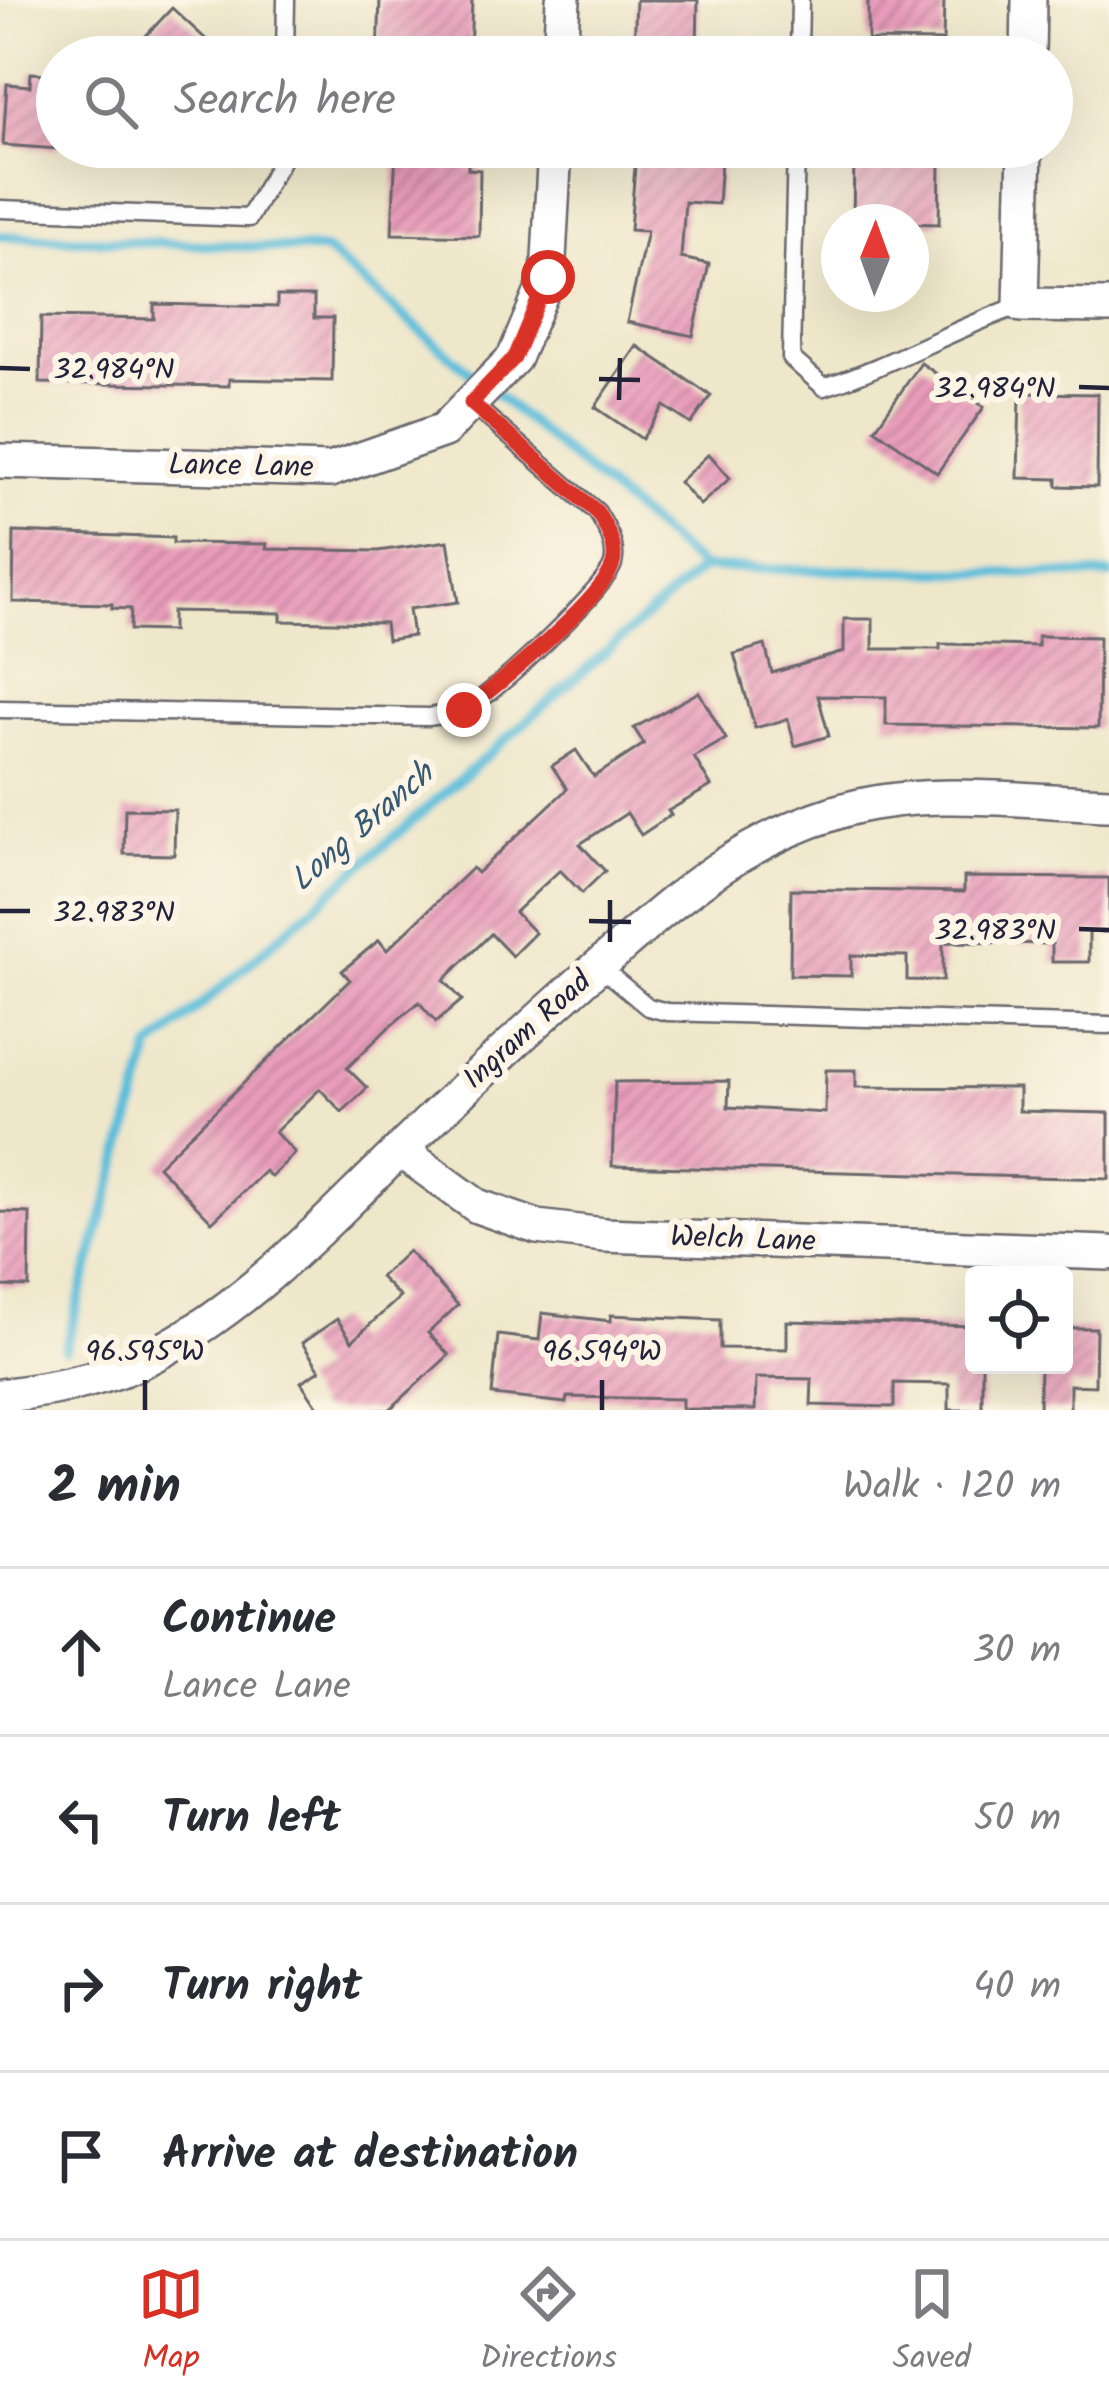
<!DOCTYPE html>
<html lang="en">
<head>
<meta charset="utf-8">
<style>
  body { margin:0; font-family:Kalam,sans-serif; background:#f2f2f3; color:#2b2b33 }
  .controls { position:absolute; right:36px; bottom:36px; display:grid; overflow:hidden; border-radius:12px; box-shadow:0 12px 48px #0002 }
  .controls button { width:108px; height:108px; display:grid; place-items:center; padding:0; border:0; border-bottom:3px solid #e1e1e2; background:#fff; color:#2b2b33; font:60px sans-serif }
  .compass { position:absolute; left:821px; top:204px; width:108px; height:108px; border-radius:50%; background:#fff; box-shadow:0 12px 48px #0002; rotate:1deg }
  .stop { position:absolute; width:36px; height:36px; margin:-27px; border:9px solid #d93025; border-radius:50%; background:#fff }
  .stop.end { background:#d93025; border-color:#fff; box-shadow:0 3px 12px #0008 }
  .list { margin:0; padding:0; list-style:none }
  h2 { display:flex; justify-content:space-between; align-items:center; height:156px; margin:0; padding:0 48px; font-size:51px }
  h2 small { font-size:39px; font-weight:400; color:#7c7c81 }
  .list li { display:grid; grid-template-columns:78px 1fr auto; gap:36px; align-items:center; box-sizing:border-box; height:168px; padding:0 48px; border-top:3px solid #e1e1e2 }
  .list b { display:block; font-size:45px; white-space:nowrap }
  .list p { margin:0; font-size:39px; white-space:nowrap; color:#7c7c81 }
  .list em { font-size:39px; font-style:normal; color:#7c7c81 }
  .icon { flex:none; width:66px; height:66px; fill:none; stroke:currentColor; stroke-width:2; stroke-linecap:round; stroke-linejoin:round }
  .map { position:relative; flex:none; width:1109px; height:1410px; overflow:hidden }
  .search { position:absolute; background:#fff; box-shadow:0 12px 48px #0002; left:36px; right:36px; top:36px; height:132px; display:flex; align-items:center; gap:30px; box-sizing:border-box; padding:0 42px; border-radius:66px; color:#7c7c81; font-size:45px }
  .sheet { height:828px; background:#fff }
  nav { display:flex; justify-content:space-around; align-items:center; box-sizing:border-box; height:168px; border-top:3px solid #e1e1e2; background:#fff; font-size:33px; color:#7c7c81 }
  nav a { display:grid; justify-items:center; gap:6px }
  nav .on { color:#d93025 }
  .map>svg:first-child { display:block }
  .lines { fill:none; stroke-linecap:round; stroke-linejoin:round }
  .stream { stroke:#5bbdda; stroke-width:10 }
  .building { fill:url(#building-hatch) }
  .lane-casing { stroke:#6a676d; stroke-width:21 }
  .street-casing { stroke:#6a676d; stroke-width:38 }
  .lane { stroke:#fff; stroke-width:16 }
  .street { stroke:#fff; stroke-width:33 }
  .route { stroke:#d93025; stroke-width:15 }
  .ticks { fill:none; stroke:#22223b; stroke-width:4.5 }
  .labels { text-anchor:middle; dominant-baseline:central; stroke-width:12; stroke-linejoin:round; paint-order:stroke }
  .street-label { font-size:30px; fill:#22223b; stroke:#fcf5e5 }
  .water-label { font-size:33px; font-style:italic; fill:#365873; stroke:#fcf5e5 }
  .ticks-label { font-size:30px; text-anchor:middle; fill:#22223b; stroke:#fcf5e5; stroke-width:12; stroke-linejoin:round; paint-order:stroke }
</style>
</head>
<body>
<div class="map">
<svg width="1109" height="1410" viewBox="0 0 1109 1410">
  <defs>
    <pattern id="building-hatch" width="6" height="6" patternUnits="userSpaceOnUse" patternTransform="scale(3)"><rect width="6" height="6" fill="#ea9dbb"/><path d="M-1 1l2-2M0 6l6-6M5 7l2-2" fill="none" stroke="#bd8099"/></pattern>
  </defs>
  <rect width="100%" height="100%" fill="#fcf5e5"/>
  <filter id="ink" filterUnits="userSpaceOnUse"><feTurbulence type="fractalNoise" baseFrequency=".00833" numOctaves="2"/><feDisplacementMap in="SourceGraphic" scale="24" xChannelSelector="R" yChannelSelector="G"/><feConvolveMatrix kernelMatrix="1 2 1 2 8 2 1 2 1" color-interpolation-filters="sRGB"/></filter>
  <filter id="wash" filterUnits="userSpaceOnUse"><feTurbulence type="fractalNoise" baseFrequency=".004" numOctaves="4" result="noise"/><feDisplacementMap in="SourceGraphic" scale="48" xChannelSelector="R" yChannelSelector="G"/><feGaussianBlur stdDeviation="2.7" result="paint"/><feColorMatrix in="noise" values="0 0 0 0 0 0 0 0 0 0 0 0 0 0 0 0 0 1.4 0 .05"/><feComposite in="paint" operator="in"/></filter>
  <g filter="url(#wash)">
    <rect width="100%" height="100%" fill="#efe7ca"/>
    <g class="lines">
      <g class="stream">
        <path d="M0 236 325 250 702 568"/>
        <path d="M65 1349 151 1049 702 568 1109 575"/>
      </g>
    </g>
    <g id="blocks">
      <g class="building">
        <path d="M380 0H472L470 54 378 52Z"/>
        <path d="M636 0H698L697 50 634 48Z"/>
        <path d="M868 0H944L943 41 868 40Z"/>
        <path d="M172 8 225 57H126Z"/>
        <path d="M31 73 57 75V149L3 145 7 84 30 86Z"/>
        <path d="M396 147H468V169L480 170 479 236 392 234Z"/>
        <path d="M636 154 721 160 718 204 685 202 681 258 709 264 693 336 627 322 647 231 630 230Z"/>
        <path d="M854 160 940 162 939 224 853 222Z"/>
        <path d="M277 296H314V318H333L332 381 229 379V386L40 383 41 317 154 319V304L277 307Z"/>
        <path d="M637 346 711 396 691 424 664 406 642 439 595 407Z"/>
        <path d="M921 363 984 407 937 473 875 429Z"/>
        <path d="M1020 393 1098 394 1097 487 1057 486V479L1018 478Z"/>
        <path d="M709 454 730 478 700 505 679 482Z"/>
        <path d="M14 532 173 538V543L267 544 266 549 378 551 448 541 458 602 409 609 413 636 387 640 385 623 281 621V613L172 611V631L130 630 131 609 112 608V604L13 602Z"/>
        <path d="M844 619H873V649H940V644L1038 646V636L1099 637 1098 728 886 725V697L818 696 829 736 795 746 788 719 755 728 734 654 765 645 772 673 844 652Z"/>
        <path d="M699 692 726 739 694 757 711 786 668 811 671 815 641 835 627 813 580 844 605 871 582 893 560 870 515 912 535 933 512 956 491 934 444 980 462 1000 436 1022 419 1002 388 1028 347 1068 367 1088 342 1112 320 1089 275 1132 295 1153 271 1177 265 1171 212 1222 158 1166 350 980 342 971 379 940 387 950 472 868 477 873 567 789 552 766 576 750 594 777 644 744 634 728Z"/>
        <path d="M125 809 175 810 174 855 124 854Z"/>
        <path d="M964 877 1109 878V932H1089V962H1052V944L943 942V981L907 980V956L851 955V976L790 975 791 889 964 892Z"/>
        <path d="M826 1070H856V1087L1019 1088V1111L1109 1113V1179L612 1166 615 1082 729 1081 728 1107 825 1113Z"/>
        <path d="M0 1212 30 1213 29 1287 0 1286Z"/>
        <path d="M408 1251 458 1305 428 1333 449 1355 389 1410H320L301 1382 320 1370 302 1343 337 1319 352 1341 400 1297 380 1277Z"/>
        <path d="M542 1313 611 1321V1315L720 1320V1348L787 1349V1321L974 1326V1365H982V1410H949V1384L894 1383V1407L811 1405 812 1379 756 1378 755 1410 682 1409V1399L567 1397 566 1403 492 1395 498 1335 539 1340Z"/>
        <path d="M1064 1328H1096L1095 1386 1070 1385V1410H1039L1040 1365H1064Z"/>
      </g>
    </g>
  </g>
  <g filter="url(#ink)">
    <use href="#blocks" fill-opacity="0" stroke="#6a676d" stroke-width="3"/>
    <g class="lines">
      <g class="lane-casing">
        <g id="lane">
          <path d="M285 57 286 0"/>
          <path d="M799 57 800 0"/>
          <path d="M796 147 791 358 824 387C892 365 953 329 1021 305"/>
          <path d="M0 209 249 218 282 159V147"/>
          <path d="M0 709 429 717C440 715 455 714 466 709 492 696 605 590 613 564 618 546 606 527 597 512L471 403"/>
          <path d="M599 966 648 1007 667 1012 1109 1025"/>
        </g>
      </g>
      <g class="street-casing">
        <g id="street">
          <path d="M560 57 563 0"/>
          <path d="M1028 57 1029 0"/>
          <path d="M1025 147 1021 305 1109 306"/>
          <path d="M0 461 330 470 444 430 514 358 548 277 555 147"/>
          <path d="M400 1150 477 1206 537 1227 604 1235 1109 1253"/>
          <path d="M0 1396C45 1390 91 1383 133 1365 238 1317 320 1228 401 1149 469 1083 538 1019 609 957 684 892 740 842 837 812 918 786 1024 801 1109 804"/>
        </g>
      </g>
      <use href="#lane" class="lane"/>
      <use href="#street" class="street"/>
    </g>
  </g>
  <g class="lines" filter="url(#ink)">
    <path class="route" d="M464 710C496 687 603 599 613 564 618 546 606 527 597 512L471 403 514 358 548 277"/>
  </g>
  <path class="ticks" d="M0 368 30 369M599 379 640 380M1079 387 1109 388M619 400 620 358M0 911H30M589 921 631 922M1079 929 1109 930M610 942V900M145 1410V1380M602 1410V1380"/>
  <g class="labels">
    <g class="street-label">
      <text transform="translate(241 467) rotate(1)">Lance Lane</text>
      <text transform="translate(528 1031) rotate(-42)">Ingram Road</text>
      <text transform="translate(743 1240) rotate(2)">Welch Lane</text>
    </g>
    <g class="water-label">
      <text transform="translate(363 828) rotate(-41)">Long Branch</text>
    </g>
  </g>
  <g class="ticks-label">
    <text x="114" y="379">32.984°N</text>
    <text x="995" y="398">32.984°N</text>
    <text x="114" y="922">32.983°N</text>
    <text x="995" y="940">32.983°N</text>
    <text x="145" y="1361">96.595°W</text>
    <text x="602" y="1361">96.594°W</text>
  </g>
</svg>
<div class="controls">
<button><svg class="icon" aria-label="locate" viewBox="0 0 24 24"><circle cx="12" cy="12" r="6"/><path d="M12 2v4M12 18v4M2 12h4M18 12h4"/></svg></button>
</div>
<svg class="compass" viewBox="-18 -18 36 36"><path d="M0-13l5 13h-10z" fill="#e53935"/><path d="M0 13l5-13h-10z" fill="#7c7c81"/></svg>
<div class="stop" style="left:548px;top:277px"></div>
<div class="stop end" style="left:464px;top:710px"></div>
<div class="search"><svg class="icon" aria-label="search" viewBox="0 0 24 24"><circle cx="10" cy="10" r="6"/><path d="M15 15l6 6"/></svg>Search here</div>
</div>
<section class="sheet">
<h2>2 min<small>Walk · 120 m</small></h2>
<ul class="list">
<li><svg class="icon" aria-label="ahead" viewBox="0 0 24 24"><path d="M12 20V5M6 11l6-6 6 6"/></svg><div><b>Continue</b><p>Lance Lane</p></div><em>30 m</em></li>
<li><svg class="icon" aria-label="left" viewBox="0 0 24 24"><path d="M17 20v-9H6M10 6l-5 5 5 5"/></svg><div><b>Turn left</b></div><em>50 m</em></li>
<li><svg class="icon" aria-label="right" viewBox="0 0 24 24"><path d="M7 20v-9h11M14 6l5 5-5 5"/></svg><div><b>Turn right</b></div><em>40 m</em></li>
<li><svg class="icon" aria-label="arrive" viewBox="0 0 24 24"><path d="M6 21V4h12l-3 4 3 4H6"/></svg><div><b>Arrive at destination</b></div></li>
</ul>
</section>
<nav>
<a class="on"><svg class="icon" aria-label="map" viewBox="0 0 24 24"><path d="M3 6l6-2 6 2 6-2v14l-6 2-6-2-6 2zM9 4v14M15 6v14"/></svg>Map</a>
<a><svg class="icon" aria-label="directions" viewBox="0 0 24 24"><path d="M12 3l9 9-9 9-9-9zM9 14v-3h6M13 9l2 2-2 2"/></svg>Directions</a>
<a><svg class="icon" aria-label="saved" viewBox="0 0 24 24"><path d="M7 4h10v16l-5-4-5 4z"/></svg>Saved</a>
</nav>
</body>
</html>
